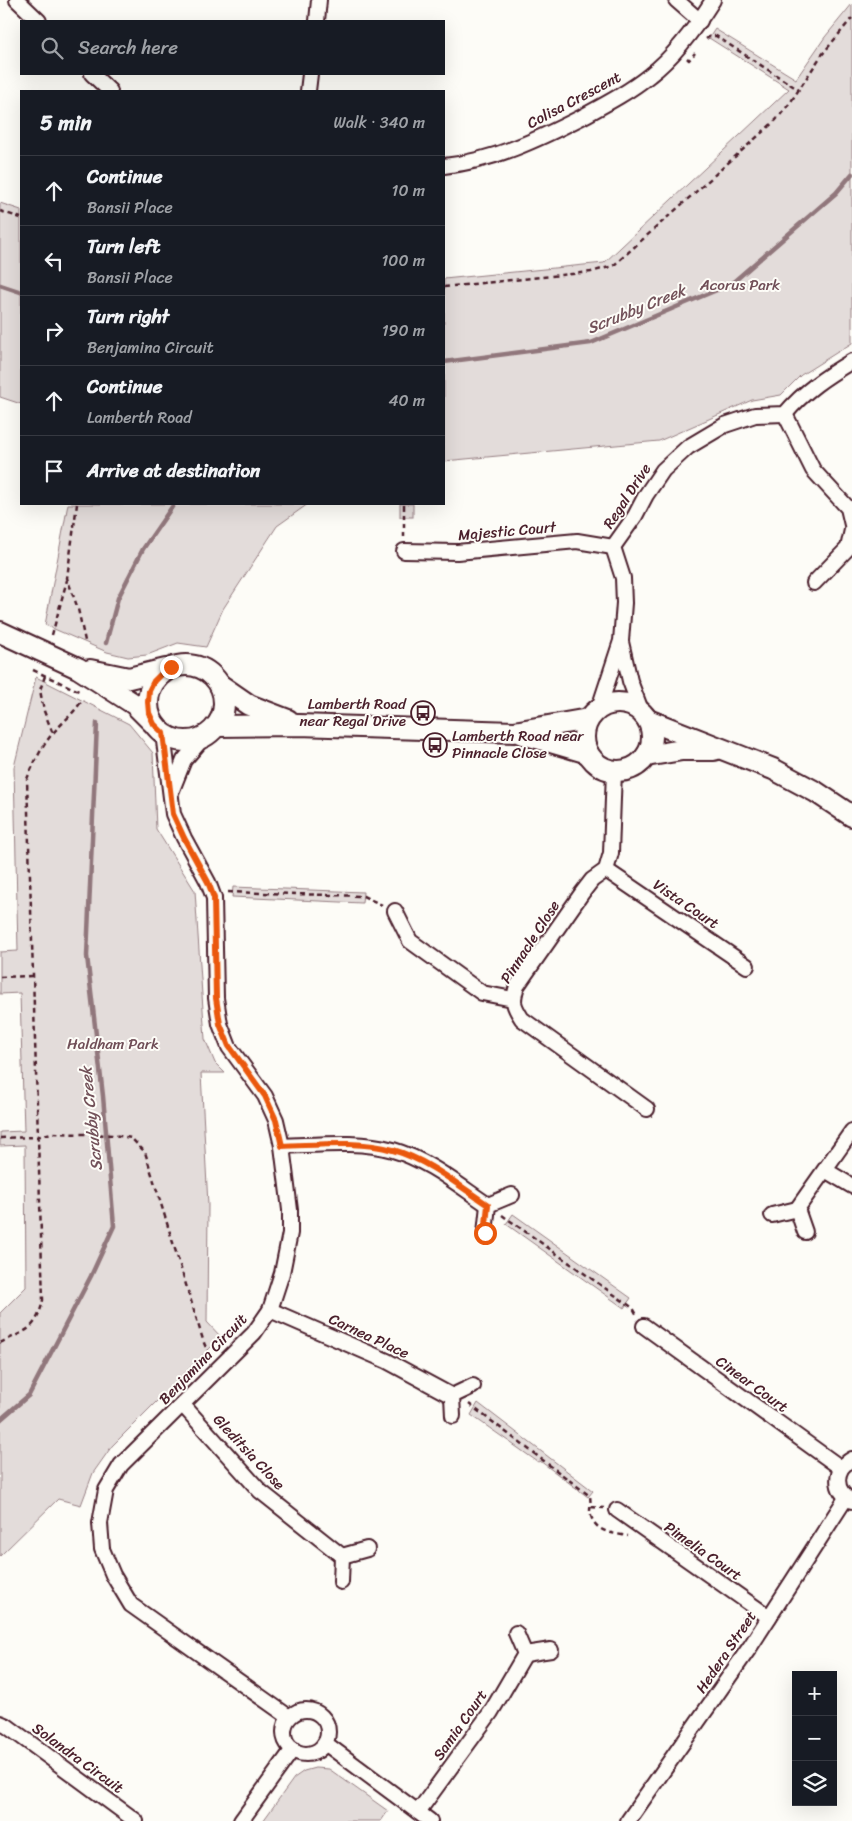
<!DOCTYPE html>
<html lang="en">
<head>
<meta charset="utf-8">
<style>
  body { margin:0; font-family:Sriracha,sans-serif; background:#20242c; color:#f1f3f6 }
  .controls { position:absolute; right:15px; bottom:15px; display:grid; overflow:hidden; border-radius:0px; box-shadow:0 5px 20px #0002 }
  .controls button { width:45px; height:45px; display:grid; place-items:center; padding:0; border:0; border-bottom:1px solid #363941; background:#171b24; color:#f1f3f6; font:25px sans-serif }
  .stop { position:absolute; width:15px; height:15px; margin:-11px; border:4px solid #ea580c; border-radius:50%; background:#fff }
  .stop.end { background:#ea580c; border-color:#fff; box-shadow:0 1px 5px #0008 }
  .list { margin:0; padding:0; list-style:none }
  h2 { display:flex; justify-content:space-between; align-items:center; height:65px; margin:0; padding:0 20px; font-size:21px }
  h2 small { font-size:16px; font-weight:400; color:#9ea1a6 }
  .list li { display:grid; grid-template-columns:32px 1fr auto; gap:15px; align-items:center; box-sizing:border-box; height:70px; padding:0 20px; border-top:1px solid #363941 }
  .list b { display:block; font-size:19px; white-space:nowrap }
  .list p { margin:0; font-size:16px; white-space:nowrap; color:#9ea1a6 }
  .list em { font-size:16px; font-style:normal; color:#9ea1a6 }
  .icon { flex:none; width:28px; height:28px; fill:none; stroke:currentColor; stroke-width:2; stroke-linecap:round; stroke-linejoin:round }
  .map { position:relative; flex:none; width:852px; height:1821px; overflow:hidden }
  .search { position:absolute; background:#171b24; box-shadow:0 5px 20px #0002; left:20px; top:20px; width:425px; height:55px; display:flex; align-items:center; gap:12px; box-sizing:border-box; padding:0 18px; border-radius:0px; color:#9ea1a6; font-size:19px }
  .panel { position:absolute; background:#171b24; box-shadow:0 5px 20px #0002; left:20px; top:90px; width:425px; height:415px; border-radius:0px }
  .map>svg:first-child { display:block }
  .green { fill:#e3dcda; stroke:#967e82 }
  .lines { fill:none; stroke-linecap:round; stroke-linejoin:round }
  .stream { stroke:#91777b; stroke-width:4.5 }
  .street-casing { stroke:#4a1f2b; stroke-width:18 }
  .secondary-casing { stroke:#4a1f2b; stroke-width:24 }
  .path { stroke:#4a1f2b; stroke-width:2.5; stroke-dasharray:5 4; stroke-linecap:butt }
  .street { stroke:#fdfcf7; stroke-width:14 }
  .secondary { stroke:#fdfcf7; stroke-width:20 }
  .route { stroke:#ea580c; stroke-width:6 }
  .labels { text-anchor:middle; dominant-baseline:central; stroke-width:4; stroke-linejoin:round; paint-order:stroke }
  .street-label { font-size:15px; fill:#4a1f2b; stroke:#fdfcf7 }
  .park-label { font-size:15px; fill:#704e57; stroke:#fdfcf7 }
  .poi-label { font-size:15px; fill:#4a1f2b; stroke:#fdfcf7; text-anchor:end }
  .water-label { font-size:16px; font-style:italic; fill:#73525a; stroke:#fdfcf7 }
</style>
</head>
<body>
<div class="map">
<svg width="852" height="1821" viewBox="0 0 852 1821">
  <rect width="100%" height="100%" fill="#fdfcf7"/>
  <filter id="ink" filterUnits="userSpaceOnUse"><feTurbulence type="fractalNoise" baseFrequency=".02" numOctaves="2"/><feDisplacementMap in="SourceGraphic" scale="10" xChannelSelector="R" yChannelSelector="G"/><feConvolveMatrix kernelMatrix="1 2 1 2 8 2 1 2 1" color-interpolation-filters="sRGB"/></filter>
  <g filter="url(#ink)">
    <g class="green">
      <path d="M852 4V343L801 375 781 395 752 400 659 441 444 461V279L604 263 789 89 709 38 715 29 796 79 825 37Z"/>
      <path d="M0 203 21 210V404L0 397Z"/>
      <path d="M68 504H308L277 526 223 609 206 647 178 643 147 655 128 657 107 652 45 625Z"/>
      <rect x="400" y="504" width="13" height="13"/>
      <path d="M36 677 129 724 153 753 156 829 195 891 205 1039 215 1063 225 1073H201L208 1205 207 1322 221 1337 112 1446 93 1473 81 1505 58 1499 0 1556V1313L26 1287 25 1145 0 1146V1132L24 1131 20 993 0 994V952L18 951 14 767Z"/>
      <path d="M233 887 363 892 362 903 232 897Z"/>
      <path d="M513 1214 631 1298 624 1308 506 1224Z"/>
      <path d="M478 1403 593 1491 588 1497 540 1461 538 1462 471 1415Z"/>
      <path d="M315 1768 329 1769 388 1811 381 1821H263L294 1778 304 1771Z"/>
    </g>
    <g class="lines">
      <g class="stream">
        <path d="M0 285 21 292"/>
        <path d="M444 362 591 343 731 284 836 193 852 174"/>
        <path d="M106 643 118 598 143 549 174 504"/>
        <path d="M0 1420 29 1395 91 1276 114 1226 103 1096 87 956 97 723"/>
      </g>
      <g class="street-casing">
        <g id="street">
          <path d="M17 0 39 21"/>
          <path d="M676 0 700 21"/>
          <path d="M317 21 319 0"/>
          <path d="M92 74 110 91"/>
          <path d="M308 91 310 74"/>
          <path d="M444 166C493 161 539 139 582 117 606 104 629 92 650 75 676 55 696 27 713 0"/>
          <path d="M785 414 813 470 848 508 852 525"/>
          <path d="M404 551 457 552 577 541 613 547"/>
          <path d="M814 583 848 548 852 530"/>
          <path d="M621 642 630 681 642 713"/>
          <path d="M599 708 621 641 624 603 623 578 613 547 635 516 646 495 663 470 688 447 725 425 755 415 785 414C804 391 827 376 852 361"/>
          <path d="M163 733 173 814 184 838 208 882 214 898 216 998 220 1024 229 1047 265 1096 276 1120 282 1146 290 1210V1233L282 1273 270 1310 254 1333 121 1465 106 1490 100 1523 102 1549 113 1575 131 1605 289 1717"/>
          <path d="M614 771 611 853 606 870 592 880 582 893 517 986C512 1002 513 1005 522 1019L647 1109"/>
          <path d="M172 790 184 760 205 736"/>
          <path d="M606 870 747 966"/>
          <path d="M395 911 410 941 482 993 513 999"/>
          <path d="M282 1146C318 1145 358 1140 393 1150 428 1160 458 1185 488 1205"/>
          <path d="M825 1170 852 1186"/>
          <path d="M797 1209 852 1131"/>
          <path d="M772 1215 797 1209 805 1232"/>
          <path d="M485 1233 488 1205 512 1195"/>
          <path d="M270 1310 387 1361 452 1396"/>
          <path d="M644 1326 841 1468"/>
          <path d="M182 1404 260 1491 342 1556"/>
          <path d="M453 1416 452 1396 473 1386"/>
          <path d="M852 1459C834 1469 833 1491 852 1501"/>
          <path d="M617 1510 769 1617"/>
          <path d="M341 1582 342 1556 367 1549"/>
          <path d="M516 1633 525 1654 551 1650"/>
          <circle cx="306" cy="1732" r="22"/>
          <path d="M0 1723 7 1726 136 1821"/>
          <path d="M325 1743 430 1821"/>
          <path d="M418 1812 491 1712 525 1654"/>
          <path d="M241 1821 293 1749"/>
          <path d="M628 1821 750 1647 846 1498"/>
        </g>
      </g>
      <g class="secondary-casing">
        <g id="secondary">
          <path d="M0 632 78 668 134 704 152 722"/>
          <circle cx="186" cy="703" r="38"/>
          <path d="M90 670 129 678 166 669"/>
          <path d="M220 685 249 705 288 720"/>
          <circle cx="618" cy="737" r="34"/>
          <path d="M648 720 773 769 816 792 852 816"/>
          <path d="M217 726 299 725 514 732 588 719"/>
          <path d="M523 734 588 753"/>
          <path d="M646 756 682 750H714"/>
        </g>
      </g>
      <g class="path">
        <path d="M706 39 710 36H716L799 90"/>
        <path d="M687 58 689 60 695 53"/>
        <path d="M0 211 21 218"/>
        <path d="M444 287 591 272 613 266 776 120 790 103 821 56 852 18"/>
        <path d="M77 504 67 578 78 609 85 641"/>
        <path d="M404 537V504"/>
        <path d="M52 635 67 580"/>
        <path d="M33 670 81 692"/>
        <path d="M45 676 40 690 44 711 53 734"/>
        <path d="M228 892 363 896 382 905"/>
        <path d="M0 977 33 976"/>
        <path d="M0 1138 37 1137 51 1133 114 1135 131 1138 145 1152 204 1343 210 1357"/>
        <path d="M502 1215 633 1308 637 1315"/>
        <path d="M0 1343C26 1330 36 1331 43 1300L27 779C34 763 41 748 52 734 62 723 72 715 81 702"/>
        <path d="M469 1404 590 1496C591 1502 590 1507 590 1512 594 1533 612 1533 628 1536"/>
        <path d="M591 1507 604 1508"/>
        <path d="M743 1617V1629"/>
        <path d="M710 1678 708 1677 720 1662"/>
      </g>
      <use href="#street" class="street"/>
      <use href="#secondary" class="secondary"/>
    </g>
  </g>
  <g class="lines" filter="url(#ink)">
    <path class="route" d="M171 667 162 673 154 681 149 691 148 702 149 713 154 724 163 733 173 814 184 838 208 882 214 898 216 998 220 1024 229 1046 265 1096 276 1120 282 1146C318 1145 358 1140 393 1150 428 1160 458 1185 488 1205L485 1233"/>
  </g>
  <defs>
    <g id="bus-ring" transform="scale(1.25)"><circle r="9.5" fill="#fdfcf7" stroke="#4a1f2b" stroke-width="1.5"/><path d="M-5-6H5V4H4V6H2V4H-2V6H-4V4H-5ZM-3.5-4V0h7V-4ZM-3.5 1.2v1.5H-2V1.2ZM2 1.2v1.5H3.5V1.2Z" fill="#4a1f2b"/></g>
  </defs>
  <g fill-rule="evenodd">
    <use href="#bus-ring" x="423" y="713"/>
    <use href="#bus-ring" x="435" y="745"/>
  </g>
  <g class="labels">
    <g class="street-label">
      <text transform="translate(574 100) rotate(-28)">Colisa Crescent</text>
      <text transform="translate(627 496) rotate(-57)">Regal Drive</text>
      <text transform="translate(507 531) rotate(-5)">Majestic Court</text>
      <text transform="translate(686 904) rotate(34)">Vista Court</text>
      <text transform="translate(530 942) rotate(-57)">Pinnacle Close</text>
      <text transform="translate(369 1336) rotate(25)">Carnea Place</text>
      <text transform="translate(203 1359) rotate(-46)">Benjamina Circuit</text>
      <text transform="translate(752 1384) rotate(36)">Cinear Court</text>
      <text transform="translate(249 1452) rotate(47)">Gleditsia Close</text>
      <text transform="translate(703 1551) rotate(35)">Pimelia Court</text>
      <text transform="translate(726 1652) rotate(-56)">Hedera Street</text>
      <text transform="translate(460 1725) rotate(-55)">Samia Court</text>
      <text transform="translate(78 1758) rotate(36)">Solandra Circuit</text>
    </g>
    <g class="park-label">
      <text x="740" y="285">Acorus Park</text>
      <text x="113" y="1044">Haldham Park</text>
    </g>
    <g class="poi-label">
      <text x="406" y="704">Lamberth Road<tspan x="406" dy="17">near Regal Drive</tspan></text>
      <text x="452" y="736" text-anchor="start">Lamberth Road near<tspan x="452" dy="17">Pinnacle Close</tspan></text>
    </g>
    <g class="water-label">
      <text transform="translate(636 309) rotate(-22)">Scrubby Creek</text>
      <text transform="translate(91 1119) rotate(-96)">Scrubby Creek</text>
    </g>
  </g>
</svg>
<div class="controls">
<button>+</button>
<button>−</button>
<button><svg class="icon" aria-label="layers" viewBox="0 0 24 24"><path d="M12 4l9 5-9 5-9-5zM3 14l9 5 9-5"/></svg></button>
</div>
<div class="stop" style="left:485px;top:1233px"></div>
<div class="stop end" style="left:171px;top:667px"></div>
<div class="search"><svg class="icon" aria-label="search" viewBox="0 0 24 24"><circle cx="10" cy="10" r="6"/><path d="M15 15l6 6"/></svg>Search here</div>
<section class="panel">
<h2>5 min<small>Walk · 340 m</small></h2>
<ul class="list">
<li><svg class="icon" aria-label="ahead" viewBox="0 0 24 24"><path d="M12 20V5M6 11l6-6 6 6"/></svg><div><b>Continue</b><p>Bansii Place</p></div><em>10 m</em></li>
<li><svg class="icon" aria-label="left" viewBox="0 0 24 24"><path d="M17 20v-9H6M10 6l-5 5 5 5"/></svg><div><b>Turn left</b><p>Bansii Place</p></div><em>100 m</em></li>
<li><svg class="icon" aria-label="right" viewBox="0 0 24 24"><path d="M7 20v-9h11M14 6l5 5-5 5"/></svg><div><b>Turn right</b><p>Benjamina Circuit</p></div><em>190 m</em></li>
<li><svg class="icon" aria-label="ahead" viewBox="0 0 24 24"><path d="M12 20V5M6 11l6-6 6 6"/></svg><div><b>Continue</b><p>Lamberth Road</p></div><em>40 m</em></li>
<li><svg class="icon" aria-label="arrive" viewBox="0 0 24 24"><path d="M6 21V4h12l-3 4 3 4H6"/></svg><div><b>Arrive at destination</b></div></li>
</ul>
</section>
</div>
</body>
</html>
